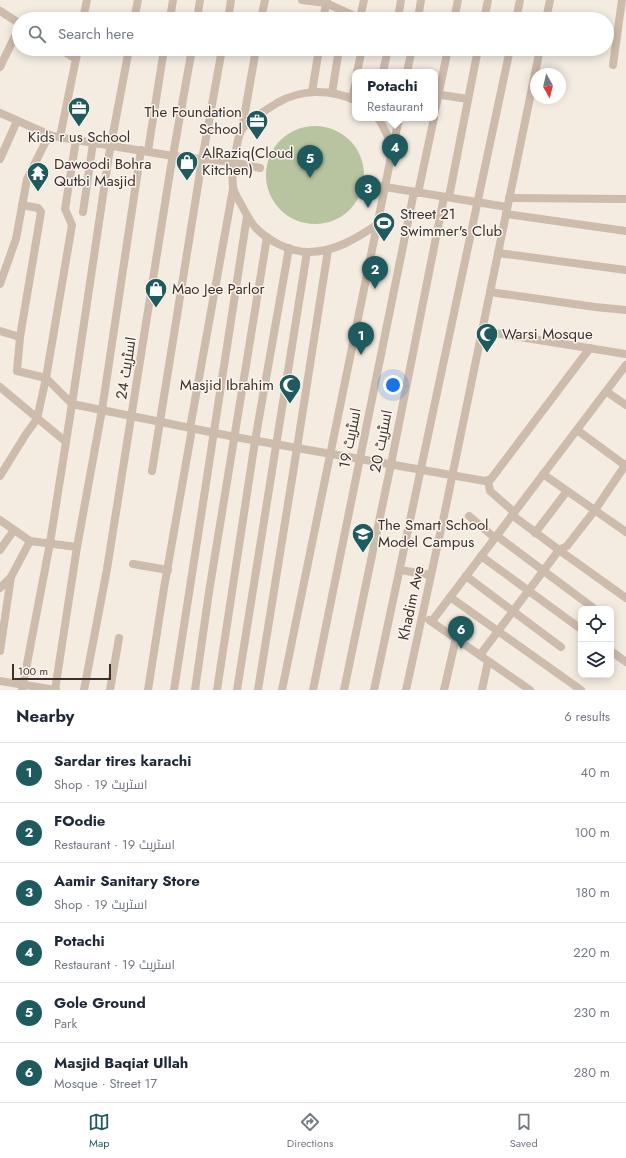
<!DOCTYPE html>
<html lang="en">
<head>
<meta charset="utf-8">
<style>
  body { margin:0; font-family:Jost,Cairo,sans-serif; background:#f6f6f7; color:#1f2937 }
  .controls { position:absolute; right:12px; bottom:12px; display:grid; overflow:hidden; border-radius:8px; box-shadow:0 2px 10px #0003 }
  .controls button { width:36px; height:36px; display:grid; place-items:center; padding:0; border:0; border-bottom:1px solid #e0e1e3; background:#fff; color:#1f2937; font:20px sans-serif }
  .compass { position:absolute; left:530px; top:68px; width:36px; height:36px; border-radius:50%; background:#fff; box-shadow:0 2px 10px #0003; rotate:172deg }
  .scale { position:absolute; left:12px; bottom:10px; width:99px; box-sizing:border-box; padding-left:4px; border:2px solid #3b302b; border-top:0; font-size:11px; line-height:14px; white-space:nowrap; color:#3b302b; -webkit-text-stroke:3px #fbf5ee; paint-order:stroke }
  .you { position:absolute; left:393px; top:385px; width:14px; height:14px; margin:-10px; border:3px solid #fff; border-radius:50%; background:#1a73e8; box-shadow:0 0 0 6px #1a73e833 }
  .badge { display:grid; place-items:center; width:26px; height:26px; border-radius:50%; background:#1f5a5e; color:#fff; font-size:13px; font-weight:700 }
  .pin { position:absolute; translate:-50% -33px; filter:drop-shadow(0 1px 2px #0008) }
  .pin::after { content:''; position:absolute; top:21px; width:14px; height:12px; background:inherit; clip-path:polygon(0 0,100% 0,50% 100%) }
  .popup { position:absolute; left:352px; top:69px; width:86px; height:52px; box-sizing:border-box; display:grid; place-content:center; border-radius:8px; background:#fff; filter:drop-shadow(0 1px 3px #0005); font-size:13px; white-space:nowrap; color:#747a83 }
  .popup b { font-size:15px; color:#1f2937 }
  .popup::after { content:''; position:absolute; left:50%; top:100%; margin-left:-8px; border:8px solid transparent; border-top-color:#fff }
  .list { margin:0; padding:0; list-style:none }
  h2 { display:flex; justify-content:space-between; align-items:center; height:52px; margin:0; padding:0 16px; font-size:17px }
  h2 small { font-size:13px; font-weight:400; color:#747a83 }
  .list li { display:grid; grid-template-columns:26px 1fr auto; gap:12px; align-items:center; box-sizing:border-box; height:60px; padding:0 16px; border-top:1px solid #e0e1e3 }
  .list b { display:block; font-size:15px; white-space:nowrap }
  .list p { margin:0; font-size:13px; white-space:nowrap; color:#747a83 }
  .list em { font-size:13px; font-style:normal; color:#747a83 }
  .icon { flex:none; width:22px; height:22px; fill:none; stroke:currentColor; stroke-width:2; stroke-linecap:round; stroke-linejoin:round }
  .map { position:relative; flex:none; width:626px; height:690px; overflow:hidden }
  .search { position:absolute; background:#fff; box-shadow:0 2px 10px #0003; left:12px; right:12px; top:12px; height:44px; display:flex; align-items:center; gap:10px; box-sizing:border-box; padding:0 14px; border-radius:22px; color:#747a83; font-size:15px }
  .sheet { height:412px; background:#fff }
  nav { display:flex; justify-content:space-around; align-items:center; box-sizing:border-box; height:56px; border-top:1px solid #e0e1e3; background:#fff; font-size:11px; color:#747a83 }
  nav a { display:grid; justify-items:center; gap:2px }
  nav .on { color:#1f5a5e }
  .map>svg:first-child { display:block }
  .green { fill:#b8c4a0 }
  .lines { fill:none; stroke-linecap:round; stroke-linejoin:round }
  .minor { stroke:#cdbbac; stroke-width:8 }
  .labels { text-anchor:middle; dominant-baseline:central; stroke-width:3; stroke-linejoin:round; paint-order:stroke }
  .poi-label { font-size:15px; fill:#3b302b; stroke:#fbf5ee; text-anchor:start }
  .street-label { font-size:15px; fill:#3b302b; stroke:#fbf5ee }
</style>
</head>
<body>
<div class="map">
<svg width="626" height="690" viewBox="0 0 626 690">
  <rect width="100%" height="100%" fill="#f4ebe1"/>
  <circle class="green" cx="315" cy="175" r="49"/>
  <g class="lines">
    <g class="minor">
      <path d="M302 0 326 3 361 19"/>
      <path d="M0 11 19 23"/>
      <path d="M360 18 364 0"/>
      <path d="M83 19 87 0"/>
      <path d="M134 19 138 0"/>
      <path d="M170 19 173 0"/>
      <path d="M197 19 200 0"/>
      <path d="M228 19 231 0"/>
      <path d="M261 19 265 0"/>
      <path d="M323 19 327 0"/>
      <path d="M398 19 401 0"/>
      <path d="M418 19 421 0"/>
      <path d="M454 19 458 0"/>
      <path d="M484 19 488 0"/>
      <path d="M516 19 520 0"/>
      <path d="M546 19 550 0"/>
      <path d="M60 49 76 59"/>
      <path d="M613 65 622 0"/>
      <path d="M0 67 19 28"/>
      <path d="M357 72 362 49"/>
      <path d="M383 72 388 49"/>
      <path d="M407 72 412 49"/>
      <path d="M312 92 319 49"/>
      <path d="M332 93 339 49"/>
      <path d="M435 94 468 99"/>
      <path d="M352 99 355 85"/>
      <path d="M355 100C329 89 301 89 277 103 266 110 251 118 243 128 238 134 237 145 236 151 233 163 232 176 233 187 234 193 238 199 241 204 245 212 249 220 255 227 268 241 290 252 309 252 335 252 357 238 378 224"/>
      <path d="M435 111 448 49"/>
      <path d="M0 113 52 136 173 156 233 162 260 168"/>
      <path d="M377 118 380 121 393 146"/>
      <path d="M242 129 256 49"/>
      <path d="M60 137 78 49"/>
      <path d="M148 151 164 49"/>
      <path d="M0 159 17 121"/>
      <path d="M367 184 507 207"/>
      <path d="M418 193 434 118"/>
      <path d="M449 197 478 49"/>
      <path d="M509 198 626 199"/>
      <path d="M22 205 38 208 41 212 20 337 17 371 46 378 72 404 235 437 485 481 491 479 590 348"/>
      <path d="M83 212 93 143"/>
      <path d="M506 214 626 231"/>
      <path d="M498 253 626 270"/>
      <path d="M0 284 16 239 27 179 46 141 52 136"/>
      <path d="M490 292 595 307 626 310"/>
      <path d="M0 331 20 337"/>
      <path d="M482 331 626 354"/>
      <path d="M0 387 66 442"/>
      <path d="M607 392 626 405"/>
      <path d="M190 428 233 189"/>
      <path d="M577 430 626 466"/>
      <path d="M297 448 328 250"/>
      <path d="M152 471 202 160 222 49"/>
      <path d="M543 474 626 532"/>
      <path d="M0 476 26 434 37 419 46 378 72 225 65 209 76 140"/>
      <path d="M488 480 490 491 514 512"/>
      <path d="M512 515 559 550 626 598"/>
      <path d="M469 516 495 538"/>
      <path d="M0 520 30 541 77 547"/>
      <path d="M535 533 567 491"/>
      <path d="M497 536 592 607"/>
      <path d="M0 550 14 530"/>
      <path d="M481 556 581 629"/>
      <path d="M133 564 168 570"/>
      <path d="M400 570 431 575"/>
      <path d="M466 576 561 647"/>
      <path d="M11 577 30 541"/>
      <path d="M0 588 11 577 0 651"/>
      <path d="M450 597 581 690"/>
      <path d="M429 620 530 690"/>
      <path d="M432 621 626 365"/>
      <path d="M611 651 626 662"/>
      <path d="M480 655 559 550 567 546 595 510 626 464"/>
      <path d="M0 681 56 690"/>
      <path d="M22 690 50 543 72 404 109 155 129 49"/>
      <path d="M55 690 77 547 102 410 141 150"/>
      <path d="M84 690 107 569 170 172 192 49"/>
      <path d="M110 690 119 638"/>
      <path d="M148 690 164 588 192 429"/>
      <path d="M174 690C198 532 224 374 247 216"/>
      <path d="M195 690 209 592 267 237"/>
      <path d="M217 690 255 441 289 248"/>
      <path d="M237 690 307 252"/>
      <path d="M258 690 297 448"/>
      <path d="M282 690 399 118"/>
      <path d="M313 690 414 192"/>
      <path d="M344 690 391 464 444 197"/>
      <path d="M374 690 510 49"/>
      <path d="M406 690 445 511 540 49"/>
      <path d="M444 690 456 638"/>
      <path d="M482 690 488 661"/>
    </g>
  </g>
  <defs>
    <g id="office-pin" transform="scale(1.15)"><path d="M0 17L-7.5 6A9.5 9.5 0 1 1 7.5 6Z" fill="#1f5a5e" stroke="#fbf5ee"/><path d="M-6-3h4V-5.5h4V-3h4V5H-6ZM-1-4.5V-3h2v-1.5ZM-6 0V1H6V0Z" fill="#fff"/></g>
    <g id="shop-pin" transform="scale(1.15)"><path d="M0 17L-7.5 6A9.5 9.5 0 1 1 7.5 6Z" fill="#1f5a5e" stroke="#fbf5ee"/><path d="M-5-2.5h2.3a2.7 3.5 0 0 1 5.4 0H5L5.5 6h-11ZM-1.5-2.5h3a1.5 2.3 0 0 0-3 0Z" fill="#fff"/></g>
    <g id="temple-pin" transform="scale(1.15)"><path d="M0 17L-7.5 6A9.5 9.5 0 1 1 7.5 6Z" fill="#1f5a5e" stroke="#fbf5ee"/><path d="M0-6L5-2H3V0L6.5 2.5H4V6H1.5V3h-3V6H-4V2.5H-6.5L-3 0V-2H-5Z" fill="#fff"/></g>
    <g id="stadium-pin" transform="scale(1.15)"><path d="M0 17L-7.5 6A9.5 9.5 0 1 1 7.5 6Z" fill="#1f5a5e" stroke="#fbf5ee"/><path d="M0-5a6.5 5 0 1 0 0 10a6.5 5 0 1 0 0-10ZM-3.5-1.8h7v3.6h-7Z" fill="#fff"/></g>
    <g id="mosque-pin" transform="scale(1.15)"><path d="M0 17L-7.5 6A9.5 9.5 0 1 1 7.5 6Z" fill="#1f5a5e" stroke="#fbf5ee"/><path d="M3.5-4.9A6 6 0 1 0 3.5 4.9A5 5 0 1 1 3.5-4.9Z" fill="#fff"/></g>
    <g id="school-pin" transform="scale(1.15)"><path d="M0 17L-7.5 6A9.5 9.5 0 1 1 7.5 6Z" fill="#1f5a5e" stroke="#fbf5ee"/><path d="M0-5L7-2L0 1L-7-2ZM-4 1L0 2.5L4 1V4Q0 6-4 4Z" fill="#fff"/></g>
  </defs>
  <g fill-rule="evenodd">
    <use href="#office-pin" x="79" y="108"/>
    <use href="#office-pin" x="257" y="121"/>
    <use href="#shop-pin" x="187" y="162"/>
    <use href="#temple-pin" x="38" y="173"/>
    <use href="#stadium-pin" x="384" y="223"/>
    <use href="#shop-pin" x="156" y="289"/>
    <use href="#mosque-pin" x="487" y="334"/>
    <use href="#mosque-pin" x="290" y="385"/>
    <use href="#school-pin" x="363" y="534"/>
  </g>
  <g class="labels">
    <g class="poi-label">
      <text x="242" y="112" text-anchor="end">The Foundation<tspan x="242" dy="17">School</tspan></text>
      <text x="79" y="137" text-anchor="middle">Kids r us School</text>
      <text x="202" y="153">AlRaziq(Cloud<tspan x="202" dy="17">Kitchen)</tspan></text>
      <text x="54" y="164">Dawoodi Bohra<tspan x="54" dy="17">Qutbi Masjid</tspan></text>
      <text x="400" y="214">Street 21<tspan x="400" dy="17">Swimmer's Club</tspan></text>
      <text x="172" y="289">Mao Jee Parlor</text>
      <text x="502" y="334">Warsi Mosque</text>
      <text x="274" y="385" text-anchor="end">Masjid Ibrahim</text>
      <text x="378" y="525">The Smart School<tspan x="378" dy="17">Model Campus</tspan></text>
    </g>
    <g class="street-label">
      <text transform="translate(126 368) rotate(-81)">اسٹریٹ 24</text>
      <text transform="translate(350 438) rotate(-79)">اسٹریٹ 19</text>
      <text transform="translate(381 441) rotate(-79)">اسٹریٹ 20</text>
      <text transform="translate(411 603) rotate(-78)">Khadim Ave</text>
    </g>
  </g>
</svg>
<div class="controls">
<button><svg class="icon" aria-label="locate" viewBox="0 0 24 24"><circle cx="12" cy="12" r="6"/><path d="M12 2v4M12 18v4M2 12h4M18 12h4"/></svg></button>
<button><svg class="icon" aria-label="layers" viewBox="0 0 24 24"><path d="M12 4l9 5-9 5-9-5zM3 14l9 5 9-5"/></svg></button>
</div>
<svg class="compass" viewBox="-18 -18 36 36"><path d="M0-13l5 13h-10z" fill="#e53935"/><path d="M0 13l5-13h-10z" fill="#747a83"/></svg>
<div class="scale">100 m</div>
<div class="you"></div>
<div class="pin badge" style="left:361px;top:355px">1</div>
<div class="pin badge" style="left:375px;top:289px">2</div>
<div class="pin badge" style="left:368px;top:208px">3</div>
<div class="pin badge" style="left:395px;top:167px">4</div>
<div class="popup"><b>Potachi</b>Restaurant</div>
<div class="pin badge" style="left:310px;top:178px">5</div>
<div class="pin badge" style="left:461px;top:649px">6</div>
<div class="search"><svg class="icon" aria-label="search" viewBox="0 0 24 24"><circle cx="10" cy="10" r="6"/><path d="M15 15l6 6"/></svg>Search here</div>
</div>
<section class="sheet">
<h2>Nearby<small>6 results</small></h2>
<ul class="list">
<li><span class="badge">1</span><div><b>Sardar tires karachi</b><p>Shop · اسٹریٹ 19</p></div><em>40 m</em></li>
<li><span class="badge">2</span><div><b>FOodie</b><p>Restaurant · اسٹریٹ 19</p></div><em>100 m</em></li>
<li><span class="badge">3</span><div><b>Aamir Sanitary Store</b><p>Shop · اسٹریٹ 19</p></div><em>180 m</em></li>
<li><span class="badge">4</span><div><b>Potachi</b><p>Restaurant · اسٹریٹ 19</p></div><em>220 m</em></li>
<li><span class="badge">5</span><div><b>Gole Ground</b><p>Park</p></div><em>230 m</em></li>
<li><span class="badge">6</span><div><b>Masjid Baqiat Ullah</b><p>Mosque · Street 17</p></div><em>280 m</em></li>
</ul>
</section>
<nav>
<a class="on"><svg class="icon" aria-label="map" viewBox="0 0 24 24"><path d="M3 6l6-2 6 2 6-2v14l-6 2-6-2-6 2zM9 4v14M15 6v14"/></svg>Map</a>
<a><svg class="icon" aria-label="directions" viewBox="0 0 24 24"><path d="M12 3l9 9-9 9-9-9zM9 14v-3h6M13 9l2 2-2 2"/></svg>Directions</a>
<a><svg class="icon" aria-label="saved" viewBox="0 0 24 24"><path d="M7 4h10v16l-5-4-5 4z"/></svg>Saved</a>
</nav>
</body>
</html>
